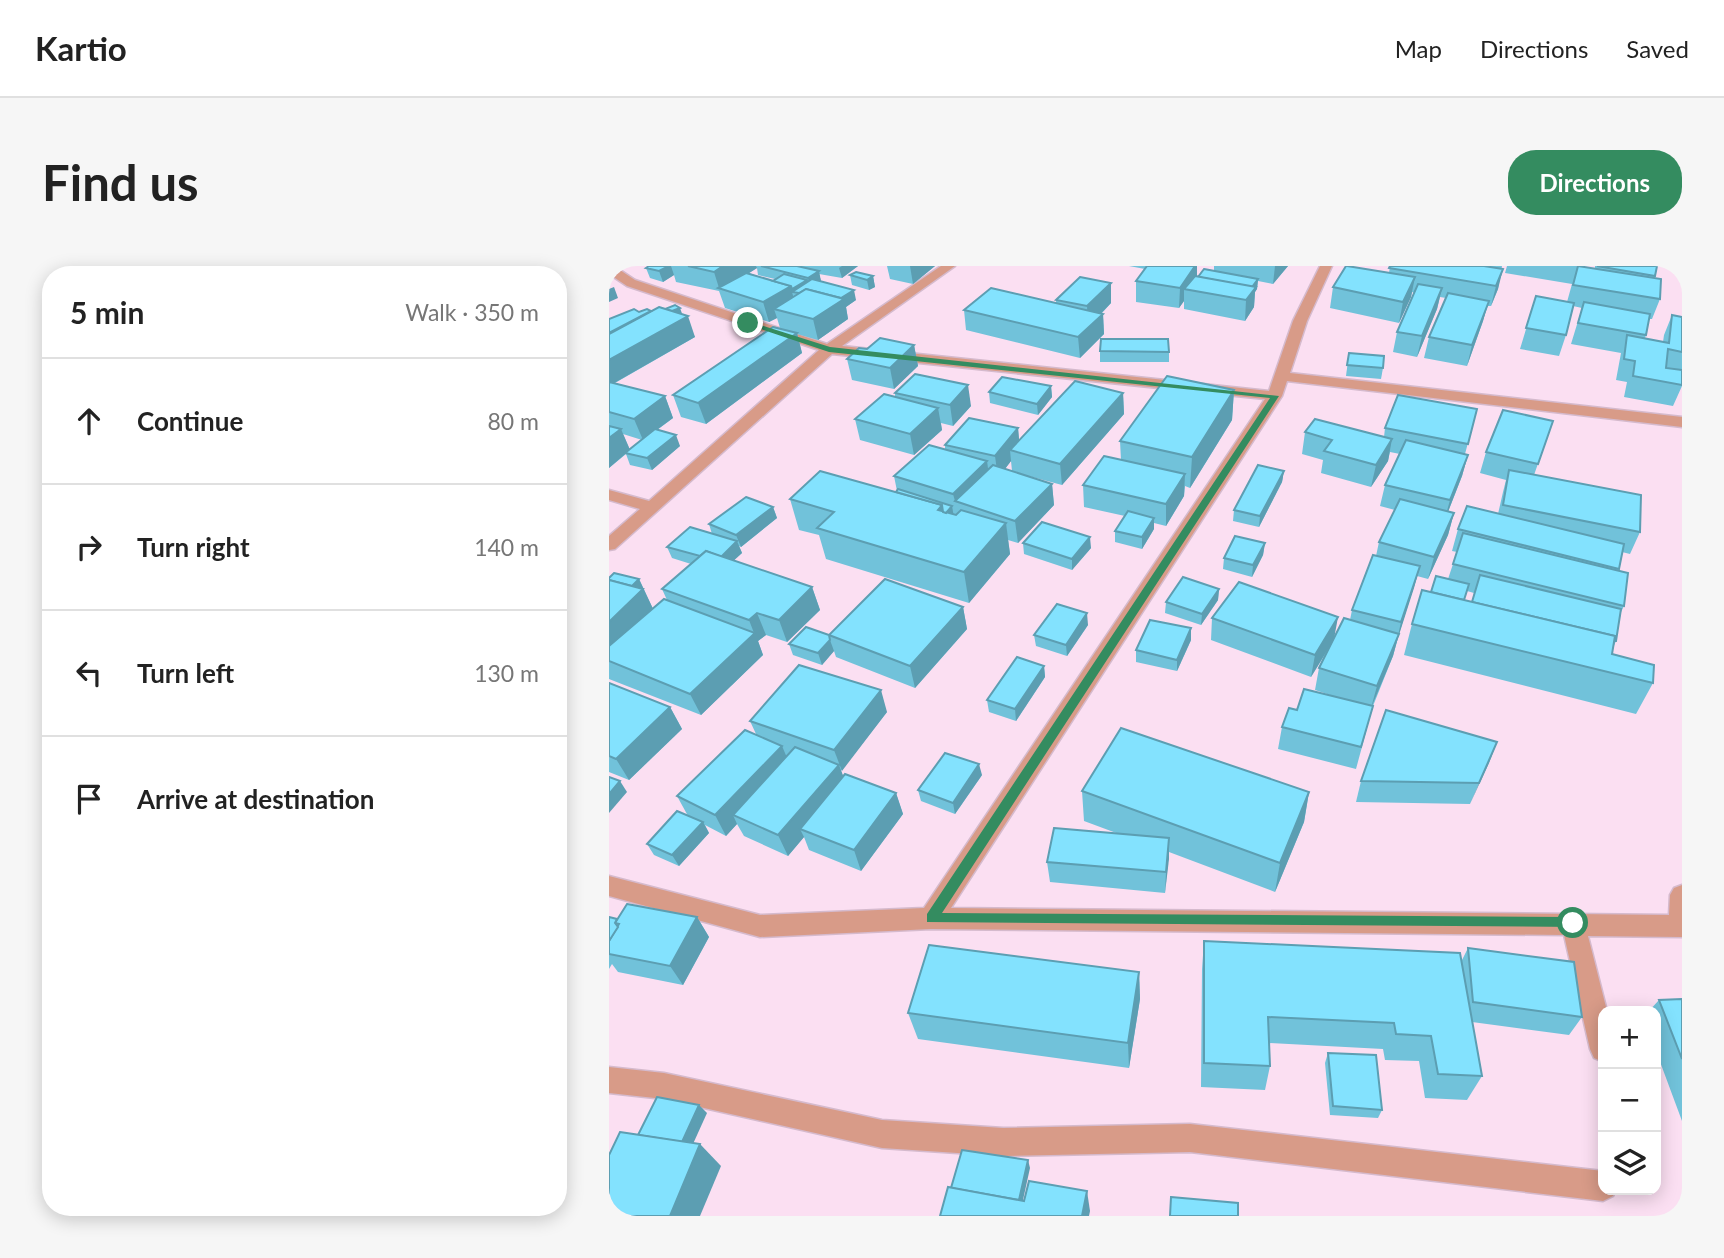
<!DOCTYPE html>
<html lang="en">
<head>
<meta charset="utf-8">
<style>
  body { margin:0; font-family:Lato,sans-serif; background:#f6f6f6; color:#222 }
  .controls { position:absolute; right:21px; bottom:21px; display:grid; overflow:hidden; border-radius:14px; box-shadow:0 4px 18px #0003 }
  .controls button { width:63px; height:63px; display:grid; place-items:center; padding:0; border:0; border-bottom:2px solid #e0e0e0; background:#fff; color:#222; font:35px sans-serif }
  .stop { position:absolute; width:21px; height:21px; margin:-16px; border:5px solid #348c60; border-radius:50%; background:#fff }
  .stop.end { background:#348c60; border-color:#fff; box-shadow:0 2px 7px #0008 }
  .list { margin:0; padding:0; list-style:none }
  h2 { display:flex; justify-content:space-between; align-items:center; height:91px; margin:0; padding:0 28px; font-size:30px }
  h2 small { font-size:23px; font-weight:400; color:#767676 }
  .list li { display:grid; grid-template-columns:46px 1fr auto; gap:21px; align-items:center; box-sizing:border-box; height:126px; padding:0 28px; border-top:2px solid #e0e0e0 }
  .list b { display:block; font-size:26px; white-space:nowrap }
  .list em { font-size:23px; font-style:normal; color:#767676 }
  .icon { flex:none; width:38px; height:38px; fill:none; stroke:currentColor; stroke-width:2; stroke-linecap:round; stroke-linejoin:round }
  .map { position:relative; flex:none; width:1073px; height:950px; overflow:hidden; border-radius:28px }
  header { display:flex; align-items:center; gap:42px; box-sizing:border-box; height:98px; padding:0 35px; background:#fff; border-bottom:2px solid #e0e0e0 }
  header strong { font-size:33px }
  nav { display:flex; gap:38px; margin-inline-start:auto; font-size:24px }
  .intro { display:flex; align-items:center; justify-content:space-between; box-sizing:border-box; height:168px; padding:0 42px }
  h1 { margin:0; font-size:49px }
  .button { padding:18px 32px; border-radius:28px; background:#348c60; color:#fff; font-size:24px; font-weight:700 }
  main { display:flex; gap:42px; padding:0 42px }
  aside { flex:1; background:#fff; border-radius:28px; box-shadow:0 4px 18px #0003 }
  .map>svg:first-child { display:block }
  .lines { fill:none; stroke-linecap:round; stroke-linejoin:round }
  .minor-casing { stroke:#d5bacd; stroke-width:3 }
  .minor { fill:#d89b88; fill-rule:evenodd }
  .wall { fill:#71c2da; fill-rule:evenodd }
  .shaded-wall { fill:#5c9eb2 }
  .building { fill:#83e2fe; stroke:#5c9eb2; stroke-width:2 }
  .route { fill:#348c60 }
</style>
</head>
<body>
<header>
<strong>Kartio</strong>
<nav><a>Map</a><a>Directions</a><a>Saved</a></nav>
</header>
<div class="intro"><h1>Find us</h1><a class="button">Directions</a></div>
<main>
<aside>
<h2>5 min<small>Walk · 350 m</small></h2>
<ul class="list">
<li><svg class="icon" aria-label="ahead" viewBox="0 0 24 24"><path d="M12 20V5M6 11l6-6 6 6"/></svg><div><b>Continue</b></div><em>80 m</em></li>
<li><svg class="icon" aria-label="right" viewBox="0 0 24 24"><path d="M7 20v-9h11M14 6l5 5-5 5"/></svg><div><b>Turn right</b></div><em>140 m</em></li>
<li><svg class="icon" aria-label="left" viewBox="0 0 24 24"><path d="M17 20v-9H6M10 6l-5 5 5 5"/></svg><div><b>Turn left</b></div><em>130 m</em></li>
<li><svg class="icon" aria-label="arrive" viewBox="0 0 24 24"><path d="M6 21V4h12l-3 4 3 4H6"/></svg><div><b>Arrive at destination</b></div></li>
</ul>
</aside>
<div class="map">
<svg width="1073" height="950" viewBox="0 0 1073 950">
  <rect width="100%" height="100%" fill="#fbdff2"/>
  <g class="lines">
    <g class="minor-casing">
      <g id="minor">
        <path d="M0 0H5L26 14 218 78 332 0H346L233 80 660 125 684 55 711 0H723L698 55 681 107 1073 151V161L678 115 673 130 342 642 1060 649 1061 629 1065 622 1073 619V671L979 670 998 745H994V796L985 792 981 783 955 669 322 663 151 671 0 630V610L151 649 315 642 656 133 223 88 6 283 0 284V270L31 243 0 234V224L40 235 210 84 18 20 0 8Z"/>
        <path d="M0 801 55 807 273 854 394 862 581 858 994 905V924H1007L1004 930 994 935 581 886 394 890 273 882 55 833 0 827Z"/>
      </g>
    </g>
    <use href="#minor" class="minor"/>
  </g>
  <g class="wall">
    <path d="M40 0H249L233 12 210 8 212 15 247 34 237 41 239 53 209 74 188 68 193 87 97 158 72 151 64 129 171 62 168 52 160 56 116 42 110 25 67 16 65 9 54 16 41 12 37 2ZM148 2 149 9 166 13 164 15 140 7Z"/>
    <path d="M278 0H326L304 18 281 13Z"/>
    <path d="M520 0H588V10L605 5V0H679L664 18 649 15 648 23 646 26 645 41 636 55 575 43V35L570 42 527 36V15L536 3Z"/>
    <path d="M781 0H893L889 23 882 40H878L874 55 858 100 815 92 820 71 837 32 831 31 828 43 808 91 784 86 788 66 805 27 803 26 802 31 790 57 721 42 724 21 780 7Z"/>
    <path d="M898 0H974V1L986 3V0H1048L1045 12 1051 33 1043 53H1040L1036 73 1054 76 1055 69 1063 49 1073 51V120L1064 140 1015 131 1018 116 1007 114 1012 87 962 78 973 42 964 40 957 69 950 90 911 83 927 30 958 36 963 18 896 7Z"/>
    <path d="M241 9 264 10 266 21 260 24 243 19Z"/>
    <path d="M447 34 502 37 493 47 494 48 495 68 471 92 357 64 355 44 447 37Z"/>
    <path d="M42 45 73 49 86 71 6 117 56 130 64 152 48 164 71 180 43 204 21 199 17 188 0 202V53L30 46ZM14 168 33 174 21 184Z"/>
    <path d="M305 79 309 100 285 123 243 114 238 93Z"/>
    <path d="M491 85 560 86V96H491Z"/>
    <path d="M740 87 774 102 772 113 737 110Z"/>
    <path d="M442 120 443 131 429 149 381 137 380 126Z"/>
    <path d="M625 124 623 154 581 222 576 220 575 230 557 260 545 257V263L533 283 506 276V265L516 250 475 241 474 219 512 194 511 175Z"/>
    <path d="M286 127 362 140 344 160 332 157 333 164 305 189 251 174 246 153 286 131Z"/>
    <path d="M514 127 515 148 453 219 412 208 443 218 445 239 409 277 399 274 401 288 360 337 217 293 210 269 190 264 181 233 287 226 288 225 285 210 336 183V179L409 162 410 174ZM402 195 403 205 396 203Z"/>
    <path d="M868 143 856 188 859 189 853 210 839 246 845 247 839 269 819 313 808 310 790 368 784 390 764 440 747 503 669 483 673 461 688 444 724 430 706 424 710 402 722 379 702 411 602 374 603 352 726 371 741 354 743 344 767 290 770 276 786 244 771 240 776 219 791 188 781 186 779 195 762 221 712 207 714 194 693 188 696 166 775 171 776 162Z"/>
    <path d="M944 155 925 209 1031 266 1021 288 1013 286 1009 304 1015 340 1012 346 1007 375 1004 382 1003 388 1044 417 1027 448 795 389 803 358 839 313 848 286 843 285 849 263 889 248 894 226 897 214 871 207 877 186ZM858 325 865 327 863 336 855 334Z"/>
    <path d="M675 205 673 216 650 261 624 255 625 244Z"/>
    <path d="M164 241 168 252 132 281 130 280 133 287 124 295 203 321 211 344 178 376 157 369 149 375 154 389 92 449 0 413V312L30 313 44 343 58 334 53 323 82 298 63 292 58 281 103 268 100 258Z"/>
    <path d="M414 277 482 282 463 304 415 288Z"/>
    <path d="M656 277 654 289 643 311 614 303 615 292Z"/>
    <path d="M610 323 609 334 592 359 556 347 557 336Z"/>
    <path d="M354 341 358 363 306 422 227 391 225 385 213 399 184 389 180 378Z"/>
    <path d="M479 359 458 390 427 380 425 369Z"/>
    <path d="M582 374 568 405 527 396V384Z"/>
    <path d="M435 400 436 411 407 455 380 446 378 434Z"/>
    <path d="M0 417 61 441 73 463 20 514 0 506Z"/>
    <path d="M278 446 232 505 234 510 287 527 294 548 252 605 200 584 195 571 179 590 135 570 128 558 117 570 96 559 100 567 70 600 45 589 38 578 79 550 68 530 147 468 141 455Z"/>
    <path d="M888 476 861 538 747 536 752 515Z"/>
    <path d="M373 509 346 548 312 535 309 524Z"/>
    <path d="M473 525 700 526 695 556 666 626 560 586 556 627 441 616 438 596 510 568 475 555Z"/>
    <path d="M0 651 8 653 88 651 100 671 74 719 9 706 3 698 0 703Z"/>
    <path d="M595 675 852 696 859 682 973 751 960 769 863 756 873 810 858 834 816 832 810 795 776 794 774 783 660 777 661 800 656 824 592 821 593 703Z"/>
    <path d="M530 706 531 733 520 802 309 773 299 747Z"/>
    <path d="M1073 733V855L1047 785V745H1040L1050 734Z"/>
    <path d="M719 787 773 844 769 852 721 849 716 797Z"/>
  </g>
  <g class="shaded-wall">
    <path d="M60 0H62L65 9 54 16 50 5Z"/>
    <path d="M114 0H147L148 2 115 23 110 22 105 6Z"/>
    <path d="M233 0H249L233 12 230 2Z"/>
    <path d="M301 0H326L304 18Z"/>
    <path d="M577 0H588V16L575 23V35L570 42 571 22Z"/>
    <path d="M666 0H679L664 18Z"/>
    <path d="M894 3 889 23 882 40 887 20Z"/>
    <path d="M210 5 212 15 202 22 199 12Z"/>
    <path d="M264 10 266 21 260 24 258 14Z"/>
    <path d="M806 11 802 31 790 57 794 36Z"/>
    <path d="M649 13 648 23 646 26 645 41 636 55 637 34 639 26Z"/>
    <path d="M198 14 201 24 183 26 187 41 165 43 168 52 160 56 154 36 182 20Z"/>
    <path d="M502 17V37L479 61 478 40Z"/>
    <path d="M5 21 9 32 0 36V23Z"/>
    <path d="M833 22 828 43 808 91 813 70Z"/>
    <path d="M245 24 247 34 237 41 239 53 209 74 204 53 225 37Z"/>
    <path d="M880 35 874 55 858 100 863 79Z"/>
    <path d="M71 42 75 53 79 50 86 71 0 120V94L56 48Z"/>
    <path d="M494 48 495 68 471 92 469 71Z"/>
    <path d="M188 67 193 87 97 158 89 137Z"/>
    <path d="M305 79 309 100 285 123 281 102Z"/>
    <path d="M359 119 362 140 344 160 341 139Z"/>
    <path d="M442 120 443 131 429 149 428 138Z"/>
    <path d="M625 124 623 154 581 222 583 191Z"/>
    <path d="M514 127 515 148 453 219 451 198Z"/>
    <path d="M56 130 64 152 34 174 25 153Z"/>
    <path d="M329 142 333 164 305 189 301 168Z"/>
    <path d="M409 162 411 184H401L402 195 389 212 386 190Z"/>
    <path d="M12 163 21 184 0 202V172Z"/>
    <path d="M67 169 71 180 43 204 38 192Z"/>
    <path d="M783 173 779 195 762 221 767 199Z"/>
    <path d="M859 189 853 210 835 256 841 234Z"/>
    <path d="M378 195 381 217 346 235 344 228Z"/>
    <path d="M675 205 673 216 650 261 651 250Z"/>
    <path d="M576 208 575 230 557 260V238Z"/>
    <path d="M443 218 445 239 409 277 406 255Z"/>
    <path d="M333 239 343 240 345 251 329 244Z"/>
    <path d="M164 241 168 252 132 281 127 269Z"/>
    <path d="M845 247 839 269 819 313 825 291Z"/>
    <path d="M545 252V263L533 283V271Z"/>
    <path d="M397 257 401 288 360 337 355 306Z"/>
    <path d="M481 271 482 282 463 304V293Z"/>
    <path d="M128 275 133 287 111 307 107 295Z"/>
    <path d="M656 277 654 289 643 311 644 299Z"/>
    <path d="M811 300 805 322 789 372 790 368 784 390 762 442 768 420 788 374 792 356Z"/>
    <path d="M30 313 45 345 0 390V356L20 324Z"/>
    <path d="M203 321 211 344 178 376 170 354Z"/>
    <path d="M610 323 609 334 592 359 593 348Z"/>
    <path d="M354 341 358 363 306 422 301 400Z"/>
    <path d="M148 347 157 369 149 375 154 389 92 449 81 428 145 367 140 354Z"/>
    <path d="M478 347 479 359 458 390 457 379Z"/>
    <path d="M729 351 725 373 702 411 706 389Z"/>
    <path d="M582 362V374L568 405V394Z"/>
    <path d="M221 374 225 385 213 399 209 387Z"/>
    <path d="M435 400 436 411 407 455 406 443Z"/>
    <path d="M272 424 278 446 233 505 225 484Z"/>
    <path d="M61 441 73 463 20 514 7 493Z"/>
    <path d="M888 476 880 497 861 538 870 517Z"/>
    <path d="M173 480 182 501 124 549 128 558 117 570 106 549Z"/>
    <path d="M370 498 373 509 346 548 344 537Z"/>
    <path d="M230 499 238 520 191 563 195 571 179 590 169 569Z"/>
    <path d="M11 515 18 526 0 547V528Z"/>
    <path d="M700 526 695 556 666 626 671 597Z"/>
    <path d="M287 527 294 548 252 605 245 584Z"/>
    <path d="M94 556 100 567 70 600 63 589Z"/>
    <path d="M560 572V593L556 627 557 606Z"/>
    <path d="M88 651 100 671 74 719 61 700Z"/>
    <path d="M530 706 531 733 520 802 519 777Z"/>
    <path d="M90 839 98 847 79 889 71 881Z"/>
    <path d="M91 878 112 900 91 950H61Z"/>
    <path d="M419 894 421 902 412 943 410 936Z"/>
    <path d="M478 925 481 945 480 950H473Z"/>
  </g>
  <g class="building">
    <path d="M40 0H60L50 5 37 2Z"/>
    <path d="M79 0H114L105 6Z"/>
    <path d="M152 0H188L210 5 199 12Z"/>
    <path d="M538 0H586L571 22 527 15Z"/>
    <path d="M737 0H738L806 11 794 36 724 21Z"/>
    <path d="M781 0H875L894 3 887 20 780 2Z"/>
    <path d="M969 0 1052 13 1051 33 964 19Z"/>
    <path d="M988 0H1048L1046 10Z"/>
    <path d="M595 3 649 13 643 21 589 11Z"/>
    <path d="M247 6 264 10 258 14 241 9Z"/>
    <path d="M137 7 182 20 154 36 109 22Z"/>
    <path d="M175 8 198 14 183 23 182 20 164 15Z"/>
    <path d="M586 10 647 21 637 34 575 23Z"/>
    <path d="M471 11 502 17 478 40 447 34Z"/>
    <path d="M203 13 245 24 232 32 197 23 190 27 183 26Z"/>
    <path d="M809 18 833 22 813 70 788 66Z"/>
    <path d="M382 22 494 48 469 71 355 44Z"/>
    <path d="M197 23 235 33 204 53 165 43Z"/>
    <path d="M839 27 880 35 863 79 820 71Z"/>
    <path d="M927 30 965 37 957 69 917 62Z"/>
    <path d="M975 36 1041 48 1037 69 969 57Z"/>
    <path d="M66 39 71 42 63 45 56 43Z"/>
    <path d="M50 41 79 50 0 94V68Z"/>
    <path d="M25 43 30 46 38 43 42 45 0 67V53Z"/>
    <path d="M1063 49 1073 51V86L1059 83 1057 102 1073 104V119L1024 110 1026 95 1015 93 1018 69 1060 77Z"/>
    <path d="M164 61 188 67 89 137 64 129Z"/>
    <path d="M271 72 305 79 281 102 238 93 250 82 258 83Z"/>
    <path d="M492 73H559L560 86 491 85Z"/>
    <path d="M740 87 775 90 774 102 738 99Z"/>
    <path d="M306 108 359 119 341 139 286 127Z"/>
    <path d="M558 110 625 124 583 191 511 175Z"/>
    <path d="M393 111 442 120 428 138 380 126Z"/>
    <path d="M466 115 514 127 451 198 401 184Z"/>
    <path d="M0 116 56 130 25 153 0 146Z"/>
    <path d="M275 128 329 142 301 168 246 153Z"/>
    <path d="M789 129 868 143 859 178 776 162Z"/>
    <path d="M894 144 944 155 929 198 877 186Z"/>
    <path d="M360 152 409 162 386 190 336 179Z"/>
    <path d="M706 153 783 173 767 199 715 185 723 174 696 166Z"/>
    <path d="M0 160 12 163 0 172Z"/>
    <path d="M46 163 67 169 38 192 16 187Z"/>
    <path d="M797 174 859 189 841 234 776 219Z"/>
    <path d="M320 179 378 195 344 228 285 210Z"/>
    <path d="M495 190 576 208 557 238 474 219Z"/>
    <path d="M384 199 443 218 406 255 346 235Z"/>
    <path d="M649 199 675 205 651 250 625 244Z"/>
    <path d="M900 204 1032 229 1031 266 894 239Z"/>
    <path d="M211 205 333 239 329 244 347 249 352 244 397 257 355 306 208 262 225 246 181 233Z"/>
    <path d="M289 223 343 240 337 247 334 246 333 239 287 226Z"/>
    <path d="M137 231 164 241 127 269 100 258Z"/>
    <path d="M791 233 845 247 825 291 770 276Z"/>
    <path d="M858 240 1015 278 1010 303 849 263Z"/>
    <path d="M519 245 545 252 533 271 506 265Z"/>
    <path d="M433 256 481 271 463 293 414 277Z"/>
    <path d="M81 261 128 275 112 291 97 285 91 290 58 281Z"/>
    <path d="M854 267 1019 307 1015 340 844 298Z"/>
    <path d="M626 270 656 277 644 299 615 292Z"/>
    <path d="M97 285 203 321 170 354 148 347 140 354 53 323Z"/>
    <path d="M764 289 811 300 792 356 743 344Z"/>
    <path d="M5 307 30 313 23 320 0 314V312Z"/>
    <path d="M871 309 1012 343 1007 375H1005L1006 370 863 336Z"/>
    <path d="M827 310 860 318 855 334 822 326Z"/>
    <path d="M574 311 610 323 593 348 557 336Z"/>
    <path d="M276 313 354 341 301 400 220 369Z"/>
    <path d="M0 314 34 323 0 356Z"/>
    <path d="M630 316 729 351 706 389 603 352Z"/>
    <path d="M813 324 1006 370 1003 388 1045 399 1044 417 803 358Z"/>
    <path d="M55 333 146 367 81 428 0 395V380Z"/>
    <path d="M448 338 478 347 457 379 425 369Z"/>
    <path d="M735 352 790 368 768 420 710 402Z"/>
    <path d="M541 354 582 362 568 394 527 384Z"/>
    <path d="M197 361 220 369 221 374 209 387 180 378Z"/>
    <path d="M408 391 435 400 406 443 378 434Z"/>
    <path d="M190 399 272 424 225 484 141 455Z"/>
    <path d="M0 417 61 441 7 493 0 490Z"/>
    <path d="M695 423 764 440 752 481 673 461 680 442 688 444Z"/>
    <path d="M777 444 888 476 870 517 752 515Z"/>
    <path d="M512 462 700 526 671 597 473 525Z"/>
    <path d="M136 464 173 480 106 549 68 530Z"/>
    <path d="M186 481 230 499 169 569 124 549Z"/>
    <path d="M336 487 370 498 344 537 309 524Z"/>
    <path d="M236 508 287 527 245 584 191 563Z"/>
    <path d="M0 511 11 515 0 528Z"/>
    <path d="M68 545 94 556 63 589 38 578Z"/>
    <path d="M445 562 560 572 557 606 438 596Z"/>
    <path d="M18 638 88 651 61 700 0 688V675L10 658 6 657Z"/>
    <path d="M0 651 8 653 6 657 9 661 0 675Z"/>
    <path d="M595 675 851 687 873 810 829 808 822 770 787 768 785 757 659 751 661 800 595 797Z"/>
    <path d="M320 679 530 706 519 777 299 747Z"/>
    <path d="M859 682 965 696 973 751 864 736Z"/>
    <path d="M1073 733V793L1050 734Z"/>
    <path d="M719 787 767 789 773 844 724 840Z"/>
    <path d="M48 831 90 839 73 876 29 869Z"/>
    <path d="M11 866 91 878 61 950H0V889Z"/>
    <path d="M353 884 419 894 410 934 342 922Z"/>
    <path d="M420 915 478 925 473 950H331L339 921 415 935Z"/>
    <path d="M562 931 629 937V950H561Z"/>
  </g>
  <path class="route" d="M139 55 221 81 670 130 333 647 964 651 969 653V661L318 656V648L661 132 220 86 137 58Z"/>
</svg>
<div class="controls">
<button>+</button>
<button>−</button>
<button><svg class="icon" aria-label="layers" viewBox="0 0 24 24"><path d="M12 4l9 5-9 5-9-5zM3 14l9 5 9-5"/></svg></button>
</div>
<div class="stop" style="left:964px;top:657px"></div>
<div class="stop end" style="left:139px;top:57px"></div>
</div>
</main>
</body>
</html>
